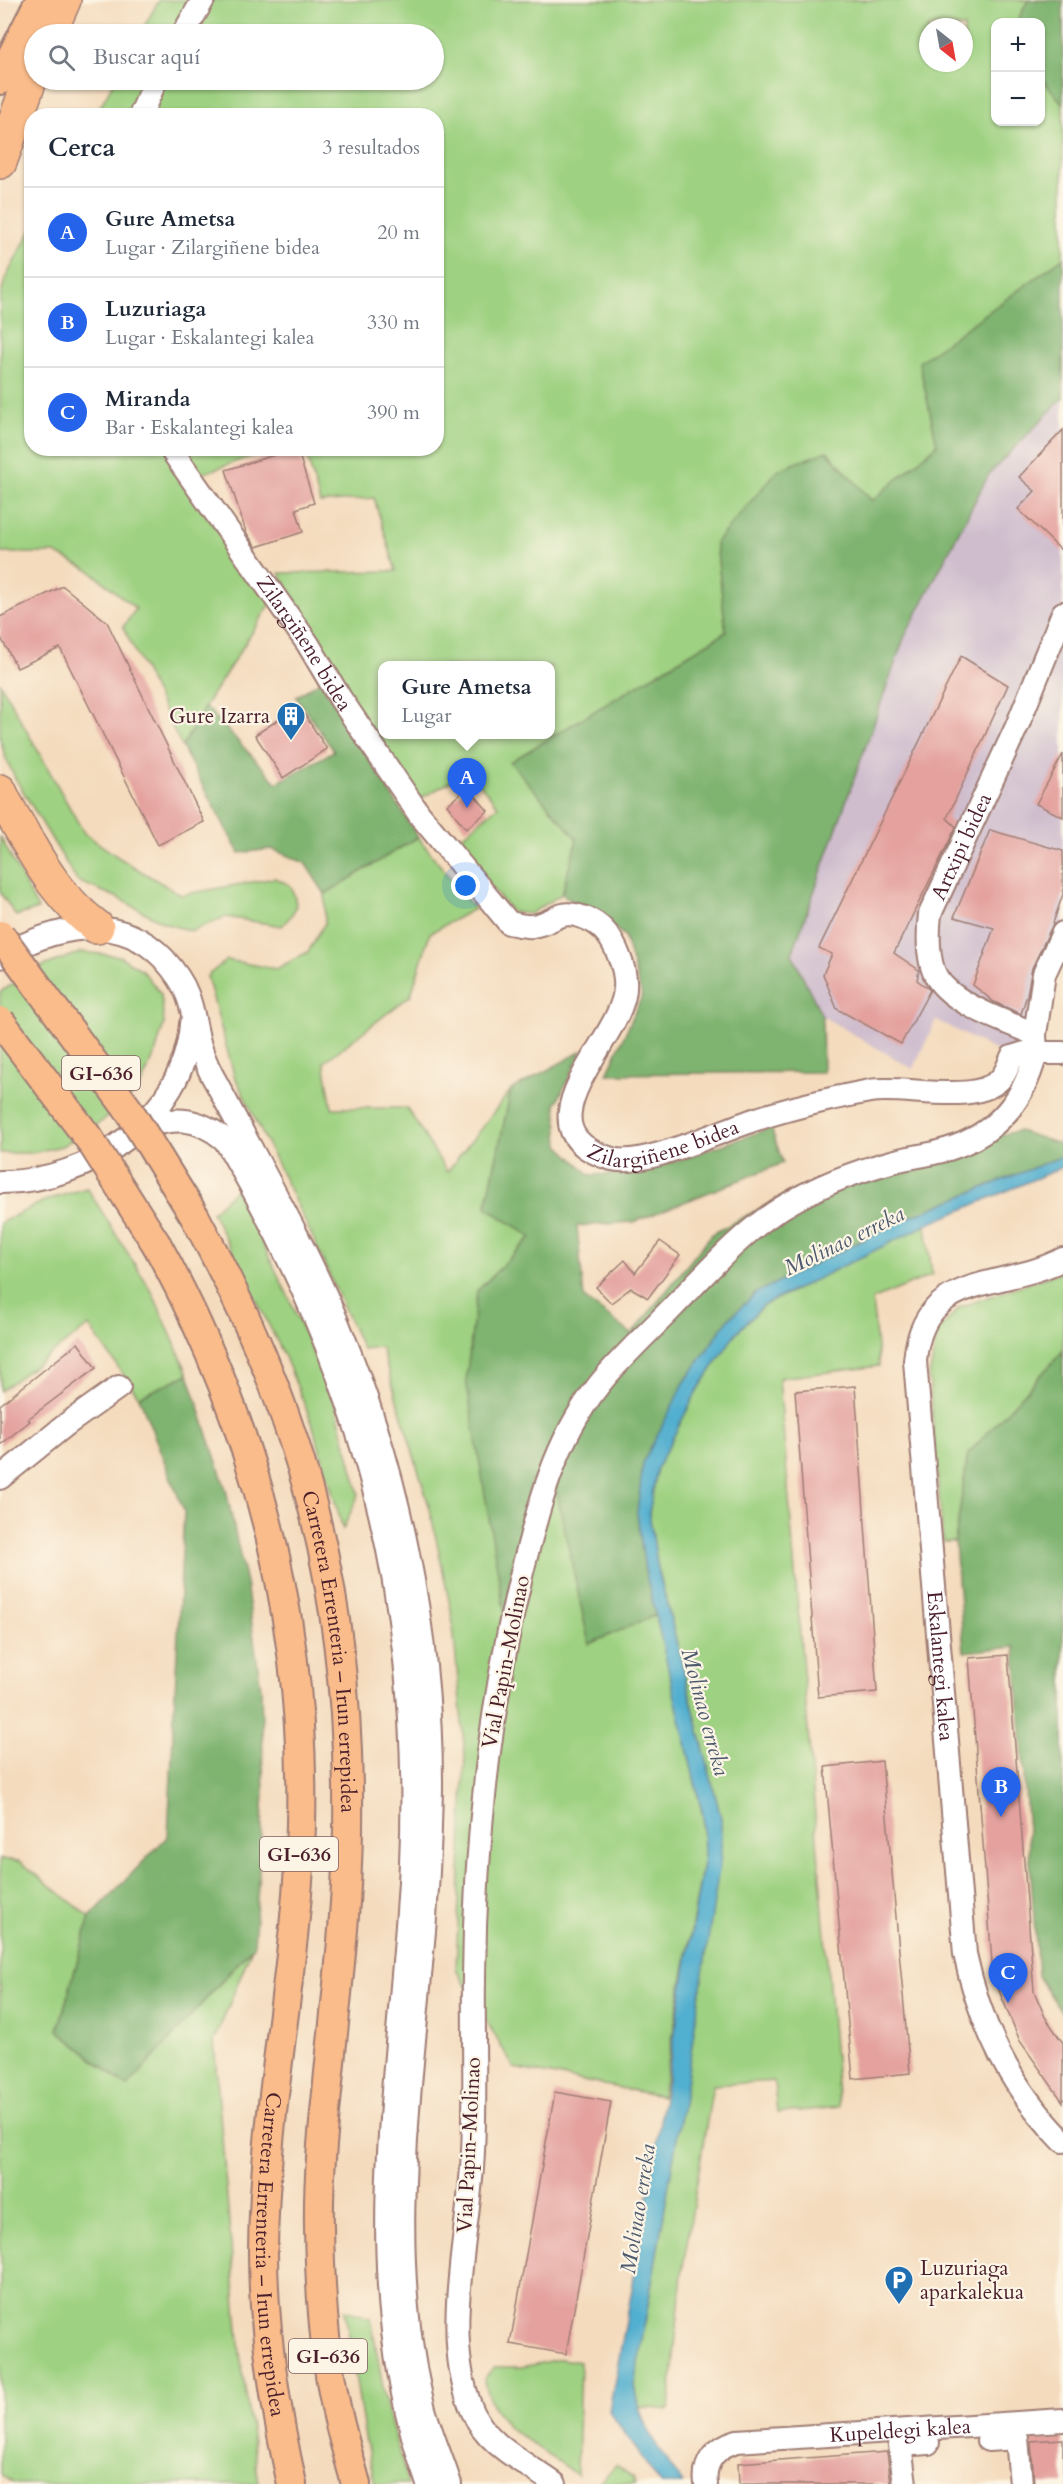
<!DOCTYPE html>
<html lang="es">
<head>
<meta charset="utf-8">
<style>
  body { margin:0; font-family:Cardo,serif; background:#f6f6f7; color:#1f2937 }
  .controls { position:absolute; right:18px; top:18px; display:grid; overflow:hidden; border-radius:12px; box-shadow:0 2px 4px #0004 }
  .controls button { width:54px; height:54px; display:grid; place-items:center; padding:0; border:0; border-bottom:2px solid #e0e1e3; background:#fff; color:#1f2937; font:30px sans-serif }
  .compass { position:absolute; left:919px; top:18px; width:54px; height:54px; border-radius:50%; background:#fff; box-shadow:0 2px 4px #0004; rotate:149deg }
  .you { position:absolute; left:466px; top:886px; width:21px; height:21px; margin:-15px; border:4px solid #fff; border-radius:50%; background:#1a73e8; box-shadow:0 0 0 9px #1a73e833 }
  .badge { display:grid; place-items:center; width:39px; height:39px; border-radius:50%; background:#2563eb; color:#fff; font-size:20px; font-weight:700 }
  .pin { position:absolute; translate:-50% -50px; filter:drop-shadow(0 2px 3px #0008) }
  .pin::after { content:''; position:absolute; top:32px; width:21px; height:18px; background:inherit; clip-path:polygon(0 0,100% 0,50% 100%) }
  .popup { position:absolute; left:378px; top:661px; width:177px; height:78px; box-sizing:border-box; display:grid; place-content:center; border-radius:12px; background:#fff; filter:drop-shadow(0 2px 4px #0005); font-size:20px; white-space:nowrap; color:#747a83 }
  .popup b { font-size:22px; color:#1f2937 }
  .popup::after { content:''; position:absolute; left:50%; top:100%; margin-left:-12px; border:12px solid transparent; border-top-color:#fff }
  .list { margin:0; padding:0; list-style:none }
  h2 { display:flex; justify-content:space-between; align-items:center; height:78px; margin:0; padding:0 24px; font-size:26px }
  h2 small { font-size:20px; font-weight:400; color:#747a83 }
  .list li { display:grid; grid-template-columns:39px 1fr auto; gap:18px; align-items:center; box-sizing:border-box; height:90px; padding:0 24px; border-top:2px solid #e0e1e3 }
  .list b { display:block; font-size:22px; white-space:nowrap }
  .list p { margin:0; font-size:20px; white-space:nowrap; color:#747a83 }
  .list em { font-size:20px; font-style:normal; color:#747a83 }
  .icon { flex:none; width:33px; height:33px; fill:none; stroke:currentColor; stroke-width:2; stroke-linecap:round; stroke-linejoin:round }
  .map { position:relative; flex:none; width:1063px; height:2484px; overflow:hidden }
  .search { position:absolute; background:#fff; box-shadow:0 2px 4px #0004; left:24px; top:24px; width:420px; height:66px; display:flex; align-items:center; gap:15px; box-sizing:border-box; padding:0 21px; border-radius:33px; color:#747a83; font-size:22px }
  .panel { position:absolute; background:#fff; box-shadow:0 2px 4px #0004; left:24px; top:108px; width:420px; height:348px; border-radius:24px }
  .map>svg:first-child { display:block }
  .industrial { fill:#cfbdce }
  .green { fill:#9ed181; stroke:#747856; stroke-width:1.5; fill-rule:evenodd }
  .forest { fill:#7eb36f; stroke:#64694d; stroke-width:1.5 }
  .water { fill:#51afcf; stroke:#4e677d; stroke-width:1.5 }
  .building { fill:#e4a19e }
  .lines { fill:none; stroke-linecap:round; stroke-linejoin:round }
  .minor-casing { stroke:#9f7d74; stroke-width:26 }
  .major-casing { stroke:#9f7d74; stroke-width:32 }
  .highway-casing { stroke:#9f7d74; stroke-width:36 }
  .minor { stroke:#fff; stroke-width:22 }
  .major { stroke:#fabc8b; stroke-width:28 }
  .highway { stroke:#fabc8b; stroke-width:33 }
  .major-bridge-casing { stroke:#9f7d74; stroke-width:32; stroke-linecap:butt }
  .major-bridge { stroke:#fabc8b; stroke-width:28 }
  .labels { text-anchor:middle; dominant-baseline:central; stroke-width:4.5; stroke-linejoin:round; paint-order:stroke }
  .shield { fill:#fcf5e5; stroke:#7f5f63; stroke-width:1.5 }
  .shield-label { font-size:20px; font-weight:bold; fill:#4a1f2b }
  .street-label { font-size:21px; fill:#4a1f2b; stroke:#fcf5e5 }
  .poi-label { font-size:21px; fill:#4a1f2b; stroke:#fcf5e5; text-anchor:end }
  .water-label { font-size:22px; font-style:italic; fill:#4d596d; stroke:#fcf5e5 }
</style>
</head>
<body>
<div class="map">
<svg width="1063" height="2484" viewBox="0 0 1063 2484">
  <rect width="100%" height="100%" fill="#fcf5e5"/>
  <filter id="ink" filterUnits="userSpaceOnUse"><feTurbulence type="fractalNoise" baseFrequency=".0167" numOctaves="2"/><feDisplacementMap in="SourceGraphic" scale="12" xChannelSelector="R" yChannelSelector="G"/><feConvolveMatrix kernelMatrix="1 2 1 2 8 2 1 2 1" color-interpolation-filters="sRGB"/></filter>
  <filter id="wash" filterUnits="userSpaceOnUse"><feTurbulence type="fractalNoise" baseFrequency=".008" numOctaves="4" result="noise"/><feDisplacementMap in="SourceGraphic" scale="24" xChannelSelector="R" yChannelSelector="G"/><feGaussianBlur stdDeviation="1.35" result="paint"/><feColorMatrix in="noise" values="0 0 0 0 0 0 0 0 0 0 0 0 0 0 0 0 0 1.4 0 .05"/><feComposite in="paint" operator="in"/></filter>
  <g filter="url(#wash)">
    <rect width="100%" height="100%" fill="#f4dbbd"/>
    <path class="industrial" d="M1063 398V962L1049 996 1008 1057 936 1020 913 1069 822 1016 792 954 904 638 989 474Z"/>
    <g class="green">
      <path d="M159 0H1028L1017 22H996V122H1040L1041 78 1063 104V258L920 362 938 445 872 501 827 451 716 542 726 632 511 762 577 839 562 894 530 914 512 912 454 843 498 806 469 771 418 800 369 727 279 573 396 571 374 498 320 503 305 449 436 448V116H95L115 80H434V34H140ZM928 27H964V63H928ZM383 666H551V734H383Z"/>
      <path d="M31 230 32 448 272 449 182 481 271 603 205 706 182 747 123 627 136 609 89 570 55 553H0V299L5 279Z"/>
      <path d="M0 683 84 833 121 859 181 895 275 878 290 885C300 906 297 910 282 926L225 917 192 931 166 924 116 897 77 881 15 778 5 756 0 739Z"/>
      <path d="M0 836 38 909 16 916 0 892Z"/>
      <path d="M418 837 474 909 430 933 411 995 324 1062 332 1108H407L447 1172 511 1090 486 1207 531 1237 477 1291 505 1614 531 1480 552 1470 590 1643 656 1615 703 1817 704 1857 662 2096 514 2068 456 1969 465 1755 452 1615 430 1509 381 1347 362 1349 313 1238 234 1075 207 976 227 960 276 969 308 952 325 923V894Z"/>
      <path d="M82 952 119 956 142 970 161 994 164 1023 155 1054 138 1091 101 1122 62 1146 32 1153H0V992L43 966Z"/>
      <path d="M87 1188 152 1292 188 1374 139 1397 89 1326 0 1391V1223L44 1201Z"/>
      <path d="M236 1189 290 1300 336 1407 359 1494 343 1529 312 1423 285 1357 212 1212Z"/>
      <path d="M926 1225 932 1275 872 1300 879 1366 779 1378 839 2107 777 2113 774 2081 713 2085 682 2273 669 2410 638 2407 634 2386 684 2097 721 1818 658 1568 649 1513 657 1468 696 1393 735 1334 764 1305Z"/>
      <path d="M1063 1271V1351L968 1454 955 1542H943L929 1377 938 1331 960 1307Z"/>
      <path d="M0 1859 19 1861 90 1917 58 2030 127 2087 252 1948 214 2042 240 2354 259 2484H15L0 2474Z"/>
      <path d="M345 2310 371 2318 386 2405 408 2484H375L364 2432Z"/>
      <path d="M561 2359 580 2362 577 2475 508 2427 491 2403 484 2379 494 2367H521Z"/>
      <path d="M616 2465 633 2478 636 2484H598Z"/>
    </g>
    <g class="forest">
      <path d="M1028 0H1063V104L1041 78 1040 22H1017Z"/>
      <path d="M1063 258V398L989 474 904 638 792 954 822 1016 823 1072 607 1074 642 996 624 935 562 894 577 839 510 762 726 632 716 542 778 470 827 451 872 501 937 445 919 362Z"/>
      <path d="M320 681 418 837 325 894 305 863 272 849 239 853 182 747 205 706 277 783 334 751 296 697Z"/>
      <path d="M582 1051 556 1104 559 1145 590 1175 641 1173 771 1128 783 1163 634 1222 577 1226 584 1298 632 1334 712 1234 793 1191 889 1158 1019 1131 1063 1145V1156L907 1218 756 1293 727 1321 684 1383 637 1513 645 1570 656 1615 589 1644 552 1470 531 1481 505 1616 466 1380 477 1291 531 1237 486 1207 511 1090Z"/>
      <path d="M1063 1351V2014L1038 1976 1015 1647 964 1652 955 1542 968 1454Z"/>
      <path d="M188 1374 226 1490 246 1583 261 1689 264 1794 254 1945 127 2087 58 2030 90 1917 168 1836 184 1511 139 1397Z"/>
    </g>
    <path class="water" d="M1063 1156V1167L926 1225 764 1305 735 1334 696 1393 657 1468 649 1513 658 1569 721 1818V1856L684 2097 634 2386C642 2430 659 2449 683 2484H661L609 2411 631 2295 704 1857 703 1816 645 1570 637 1513 643 1463 684 1383 727 1321 756 1293 907 1218Z"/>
    <g id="blocks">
      <g class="building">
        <path d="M1063 430V552L1018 509 1035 491 1019 477Z"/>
        <path d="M297 448 314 503 296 509 303 532 256 547 246 532 226 470Z"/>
        <path d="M63 586 107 622 204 822 158 845 60 648 17 668 0 636V617Z"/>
        <path d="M961 656 1008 685 947 818 956 827 894 953 919 970 917 980 930 990 901 1044 837 1009 823 974 832 954 819 948Z"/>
        <path d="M299 706 327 749 283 778 255 735Z"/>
        <path d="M1063 754V817L1036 804Z"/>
        <path d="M468 787 488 811 466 829 447 805Z"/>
        <path d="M990 830 1063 851V894L1052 926 1032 968 1027 995 1021 1014 994 1002 973 985 994 928 954 917Z"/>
        <path d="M660 1241 680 1255 648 1298 631 1288 611 1303 596 1287 625 1260 635 1273Z"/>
        <path d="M78 1343 96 1368 28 1419 30 1421 0 1445V1405Z"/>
        <path d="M855 1386 877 1692 818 1697 795 1391Z"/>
        <path d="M1008 1655 1034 1991 1045 2017 1063 2043V2102L1020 2041 993 1976 969 1658Z"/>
        <path d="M882 1761 910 2073 853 2079 825 1767Z"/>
        <path d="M555 2092 611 2102 566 2354 510 2344Z"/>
        <path d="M1063 2439V2484H1034L1031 2441Z"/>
        <path d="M887 2452 891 2484H739L738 2463Z"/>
      </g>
    </g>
  </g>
  <g filter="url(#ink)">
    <use href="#blocks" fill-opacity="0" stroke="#9f7d74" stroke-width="1.5"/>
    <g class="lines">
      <g class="minor-casing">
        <g id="minor">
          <path d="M183 34 203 0"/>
          <path d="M140 116 156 80"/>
          <path id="s1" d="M170 448 308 644 340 698 419 814 509 923C516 924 525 927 532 926 559 922 558 905 592 921 605 928 614 943 619 956 624 968 627 982 624 996 613 1048 515 1131 612 1159 645 1168 726 1128 760 1118 797 1106 833 1098 870 1091 905 1085 978 1107 1002 1077 1007 1071 1009 1063 1012 1057L1025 1053H1036C1023 1105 991 1139 938 1152 924 1156 909 1157 895 1161 857 1171 817 1186 783 1207 741 1233 708 1271 674 1306 652 1329 628 1351 607 1375 556 1434 541 1499 522 1572 490 1705 475 1841 474 1977 473 2035 476 2093 473 2151 470 2232 440 2333 472 2410 487 2446 525 2462 555 2484"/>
          <path d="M1063 933 1044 974 1035 1034 1036 1053H1063"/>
          <path d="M0 957C51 928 116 910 163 958 173 969 182 980 187 994 194 1011 195 1029 200 1046 204 1060 211 1074 218 1086 259 1165 304 1242 338 1324 399 1470 432 1632 431 1790 430 1852 426 1915 420 1976 407 2119 388 2268 424 2409 431 2434 442 2459 450 2484"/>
          <path id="s2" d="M1035 1034C1007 1022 954 1005 937 978 927 962 928 932 930 914L1017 726 1063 613"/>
          <path d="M138 1129C171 1117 196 1115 225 1140 361 1372 423 1594 411 1863 401 2074 354 2278 428 2484"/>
          <path d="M0 1182C89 1183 184 1118 191 1024"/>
          <path id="s3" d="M1063 1259C1003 1291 922 1270 915 1361L965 1954C981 2028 1010 2087 1063 2141"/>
          <path d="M0 1478 67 1424 119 1387"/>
          <path d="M988 2440 1017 2438 1021 2484"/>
          <path id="s4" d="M706 2484C703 2462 716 2447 737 2441L1063 2420"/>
          <path d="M905 2484 900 2445 928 2443"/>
        </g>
      </g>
      <g class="major-casing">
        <g id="major">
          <path d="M0 80 40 0"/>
          <path id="s5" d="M195 1217C229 1280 260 1345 284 1413 332 1546 350 1689 348 1830 347 1915 336 1999 328 2083 323 2131 318 2179 319 2227 320 2285 323 2345 335 2402 340 2429 349 2457 356 2484"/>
          <path id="s6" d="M157 1245C255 1423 306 1621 301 1825 297 1968 264 2108 263 2251 263 2330 275 2407 292 2484"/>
        </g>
      </g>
      <g class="highway-casing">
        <g id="highway">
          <path d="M49 34 64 0"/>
          <path d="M0 162 34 69"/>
          <path d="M0 791C5 804 13 816 20 828 41 867 62 901 97 927"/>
        </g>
      </g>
      <use href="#minor" class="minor"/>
      <use href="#major" class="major"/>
      <use href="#highway" class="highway"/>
      <g class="major-bridge-casing">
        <g id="major-bridge">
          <path d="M0 935 130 1112 195 1217"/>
          <path d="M0 1021 90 1140 157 1245"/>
        </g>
      </g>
      <use href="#major-bridge" class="major-bridge"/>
    </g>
  </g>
  <defs>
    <g id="building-pin" transform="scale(1.5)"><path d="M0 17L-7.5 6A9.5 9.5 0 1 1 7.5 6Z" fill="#1f6fb2" stroke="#fcf5e5"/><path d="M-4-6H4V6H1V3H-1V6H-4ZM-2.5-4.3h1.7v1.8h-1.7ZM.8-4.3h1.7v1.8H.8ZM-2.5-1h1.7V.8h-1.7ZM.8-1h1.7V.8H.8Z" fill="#fff"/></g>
    <g id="parking-pin" transform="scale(1.5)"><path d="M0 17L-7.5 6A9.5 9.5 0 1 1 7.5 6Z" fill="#1f6fb2" stroke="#fcf5e5"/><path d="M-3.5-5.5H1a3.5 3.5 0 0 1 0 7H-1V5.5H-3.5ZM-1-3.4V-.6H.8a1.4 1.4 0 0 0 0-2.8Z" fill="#fff"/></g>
  </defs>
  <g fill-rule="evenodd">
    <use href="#building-pin" x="291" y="716"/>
    <use href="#parking-pin" x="899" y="2280"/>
  </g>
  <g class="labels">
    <g class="shield">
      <rect x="62" y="1056" width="78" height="34" rx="4.5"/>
      <rect x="260" y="1837" width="78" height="34" rx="4.5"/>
      <rect x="289" y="2339" width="78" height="34" rx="4.5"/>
    </g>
    <g class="shield-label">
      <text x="101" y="1073">GI-636</text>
      <text x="299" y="1854">GI-636</text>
      <text x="328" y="2356">GI-636</text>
    </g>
    <g class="street-label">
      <text stroke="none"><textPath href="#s1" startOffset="237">Zilargiñene bidea</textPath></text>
      <text stroke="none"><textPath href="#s2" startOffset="254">Artxipi bidea</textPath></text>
      <text stroke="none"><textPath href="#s1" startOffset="1008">Zilargiñene bidea</textPath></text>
      <text stroke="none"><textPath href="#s5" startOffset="460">Carretera Errenteria – Irun errepidea</textPath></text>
      <text transform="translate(506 1662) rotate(-79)">Vial Papin-Molinao</text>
      <text stroke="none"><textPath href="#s3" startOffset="502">Eskalantegi kalea</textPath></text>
      <text transform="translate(469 2145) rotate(-87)">Vial Papin-Molinao</text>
      <text stroke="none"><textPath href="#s6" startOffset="1036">Carretera Errenteria – Irun errepidea</textPath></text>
      <text stroke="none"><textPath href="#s4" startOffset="222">Kupeldegi kalea</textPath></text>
    </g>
    <g class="poi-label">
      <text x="270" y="716">Gure Izarra</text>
      <text x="920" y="2268" text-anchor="start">Luzuriaga<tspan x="920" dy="24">aparkalekua</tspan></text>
    </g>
    <g class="water-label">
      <text transform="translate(844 1241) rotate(-26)">Molinao erreka</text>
      <text transform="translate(705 1712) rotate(75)">Molinao erreka</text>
      <text transform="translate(638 2209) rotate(-81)">Molinao erreka</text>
    </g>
  </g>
</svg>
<div class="controls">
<button>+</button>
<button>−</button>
</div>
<svg class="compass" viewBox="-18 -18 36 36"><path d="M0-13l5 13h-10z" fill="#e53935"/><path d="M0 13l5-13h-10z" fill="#747a83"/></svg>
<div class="you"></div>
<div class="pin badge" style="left:467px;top:808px">A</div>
<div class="popup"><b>Gure Ametsa</b>Lugar</div>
<div class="pin badge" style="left:1001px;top:1817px">B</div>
<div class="pin badge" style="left:1008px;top:2003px">C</div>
<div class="search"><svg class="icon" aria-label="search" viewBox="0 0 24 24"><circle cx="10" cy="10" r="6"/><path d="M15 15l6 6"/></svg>Buscar aquí</div>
<section class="panel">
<h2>Cerca<small>3 resultados</small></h2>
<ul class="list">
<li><span class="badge">A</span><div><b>Gure Ametsa</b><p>Lugar · Zilargiñene bidea</p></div><em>20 m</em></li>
<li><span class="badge">B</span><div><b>Luzuriaga</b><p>Lugar · Eskalantegi kalea</p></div><em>330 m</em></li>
<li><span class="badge">C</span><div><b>Miranda</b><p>Bar · Eskalantegi kalea</p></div><em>390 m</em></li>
</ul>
</section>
</div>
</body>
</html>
